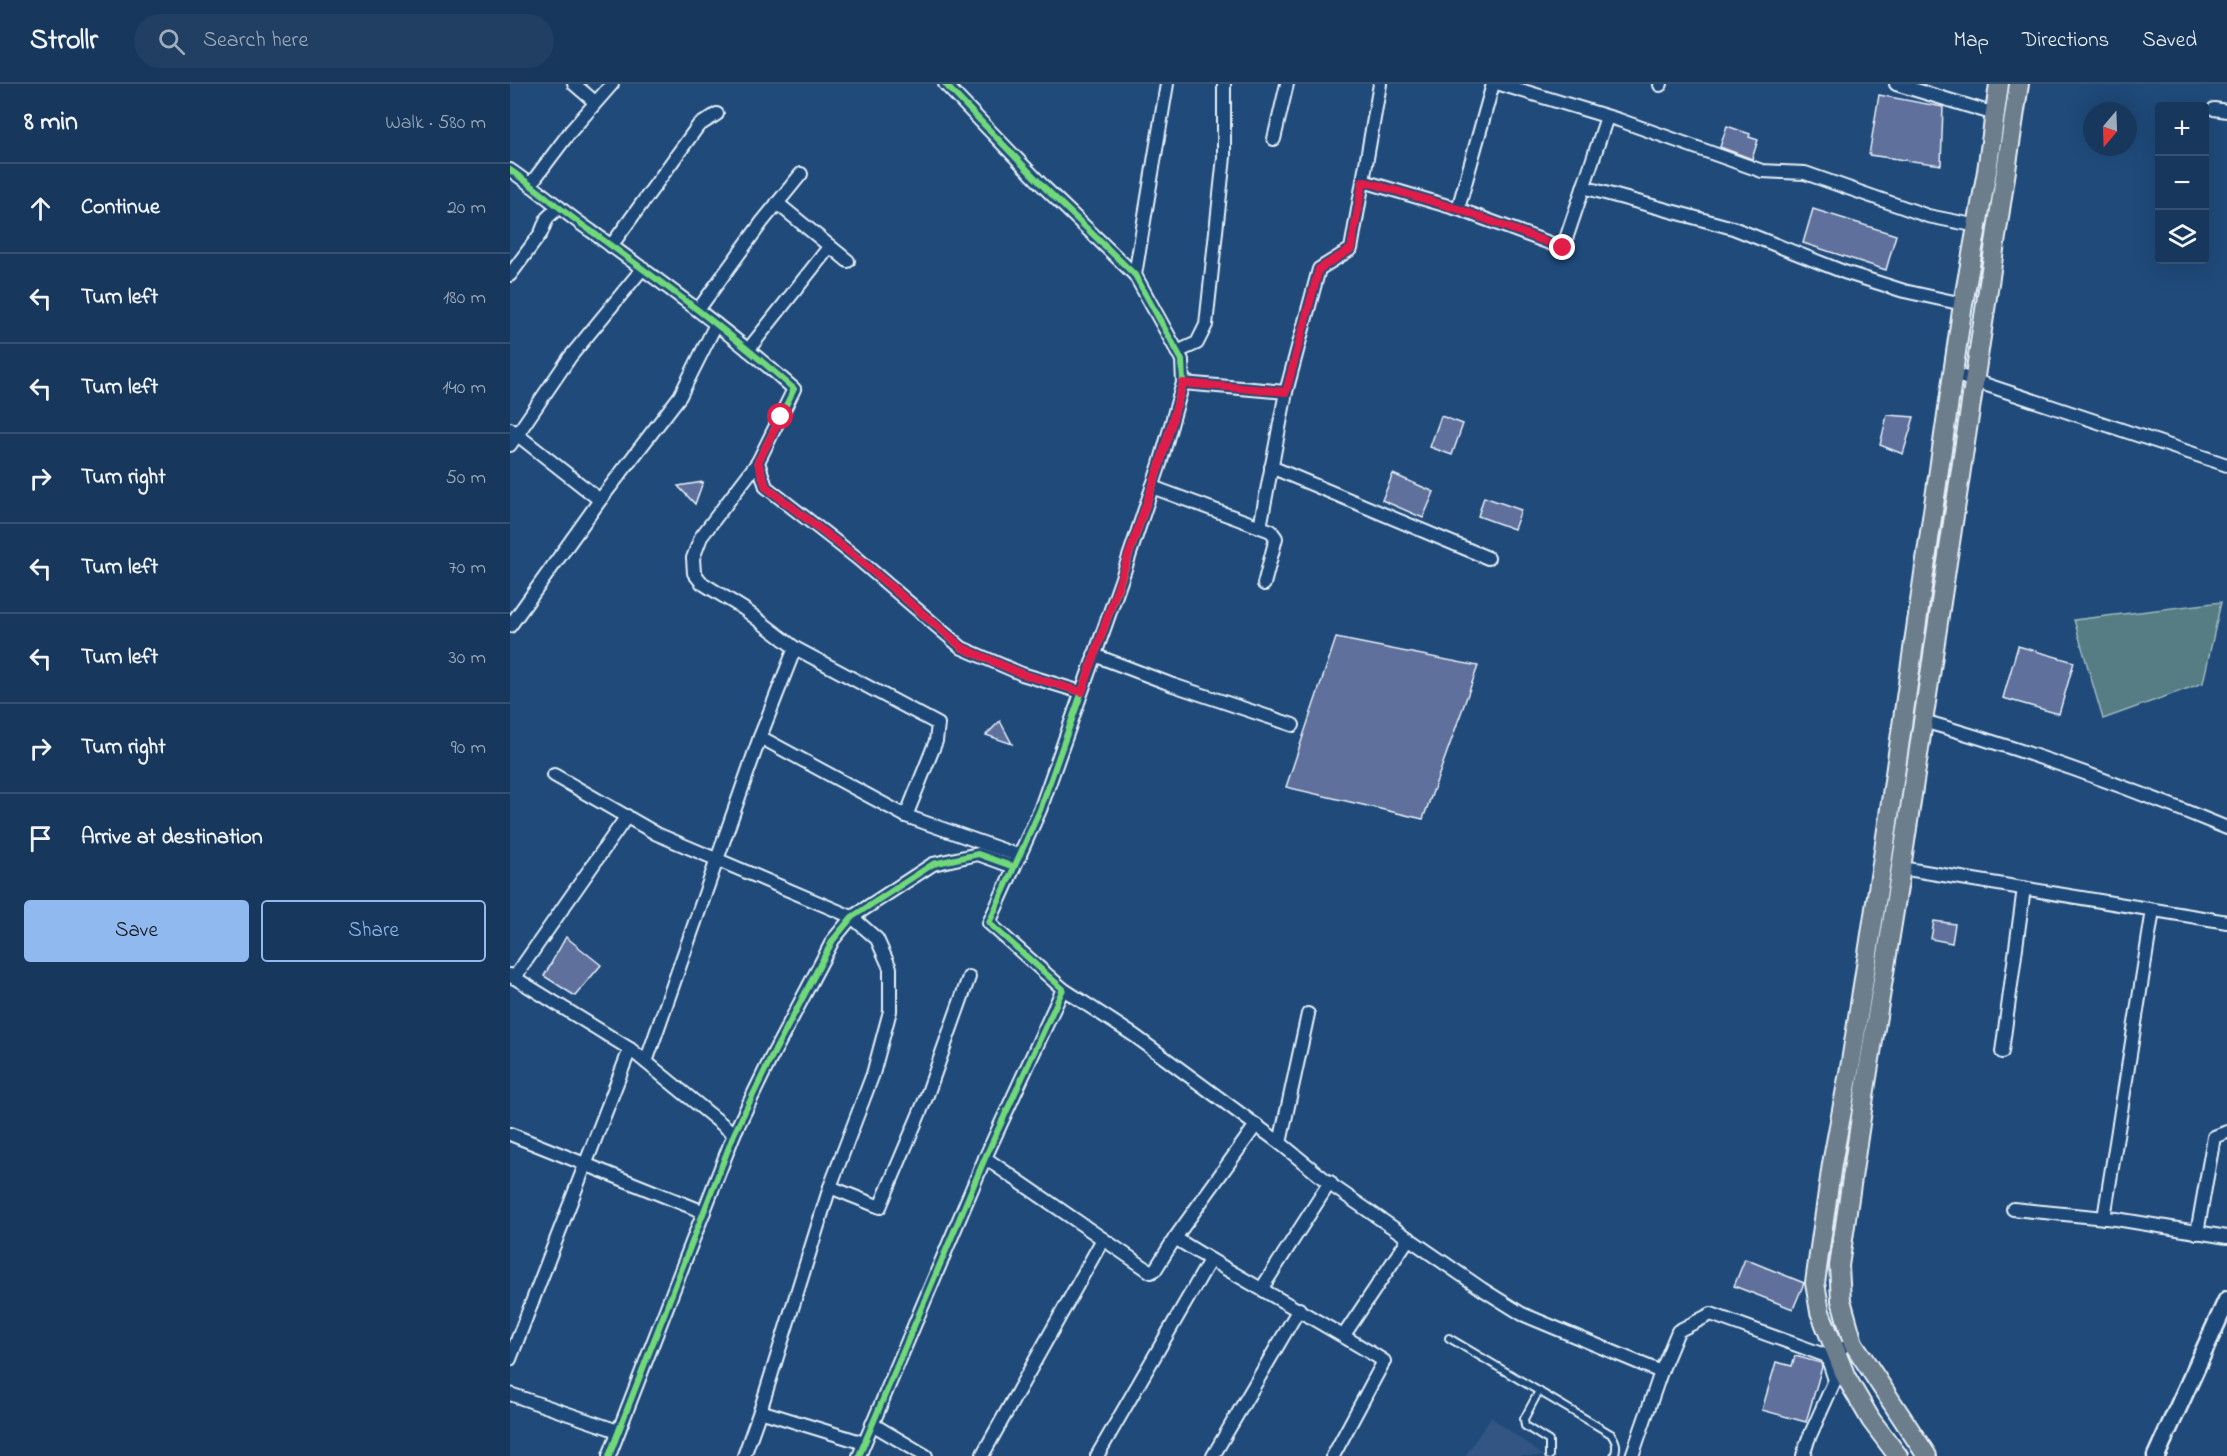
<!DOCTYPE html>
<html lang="en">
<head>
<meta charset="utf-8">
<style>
  body { margin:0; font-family:"Indie Flower",sans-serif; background:#203f62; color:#f1f3f6 }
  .controls { position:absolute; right:18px; top:18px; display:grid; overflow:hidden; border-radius:6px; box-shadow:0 6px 24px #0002 }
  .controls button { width:54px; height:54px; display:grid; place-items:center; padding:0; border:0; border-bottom:2px solid #365272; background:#17385c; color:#f1f3f6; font:30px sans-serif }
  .compass { position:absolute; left:1573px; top:18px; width:54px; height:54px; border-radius:50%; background:#17385c; box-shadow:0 6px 24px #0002; rotate:199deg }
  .stop { position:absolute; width:18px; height:18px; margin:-14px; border:4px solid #e11d48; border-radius:50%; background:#fff }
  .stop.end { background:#e11d48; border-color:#fff; box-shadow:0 2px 6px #0008 }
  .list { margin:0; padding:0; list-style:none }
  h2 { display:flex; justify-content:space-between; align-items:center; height:78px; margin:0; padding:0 24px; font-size:26px }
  h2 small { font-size:20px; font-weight:400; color:#9eacbb }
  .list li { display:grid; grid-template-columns:39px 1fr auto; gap:18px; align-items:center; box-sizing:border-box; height:90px; padding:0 24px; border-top:2px solid #365272 }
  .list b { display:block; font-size:22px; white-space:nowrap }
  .list em { font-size:20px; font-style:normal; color:#9eacbb }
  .actions { display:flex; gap:12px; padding:18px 24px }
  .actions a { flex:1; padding:14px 0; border:2px solid #90b9f0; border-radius:6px; text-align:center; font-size:21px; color:#90b9f0 }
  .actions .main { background:#90b9f0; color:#111 }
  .icon { flex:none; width:33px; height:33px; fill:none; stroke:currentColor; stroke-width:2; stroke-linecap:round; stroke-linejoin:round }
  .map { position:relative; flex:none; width:1717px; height:1372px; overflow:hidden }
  header { display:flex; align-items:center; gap:36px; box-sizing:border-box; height:84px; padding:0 30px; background:#17385c; border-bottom:2px solid #365272 }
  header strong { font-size:28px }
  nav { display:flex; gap:33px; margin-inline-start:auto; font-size:21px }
  .search { width:420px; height:54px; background:#203f62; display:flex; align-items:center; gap:15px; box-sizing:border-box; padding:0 21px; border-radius:33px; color:#9eacbb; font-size:22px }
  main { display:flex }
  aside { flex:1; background:#17385c }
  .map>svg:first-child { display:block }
  .built { fill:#335584 }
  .green { fill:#557d83; stroke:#9eb7be; stroke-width:1.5 }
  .building { fill:#616f9c; stroke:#e8f1f8; stroke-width:1.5 }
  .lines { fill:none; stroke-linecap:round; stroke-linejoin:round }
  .lane-casing { stroke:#e8f1f8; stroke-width:10 }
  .street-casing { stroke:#e8f1f8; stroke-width:16 }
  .secondary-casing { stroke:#e8f1f8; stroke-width:21 }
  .primary-casing { stroke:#e8f1f8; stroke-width:22 }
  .lane { stroke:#1f4a7a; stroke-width:6 }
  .street { stroke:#1f4a7a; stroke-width:12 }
  .secondary { stroke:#1f4a7a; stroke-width:16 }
  .primary { stroke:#6c7d8c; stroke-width:18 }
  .cycleway-casing { stroke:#1f4a7a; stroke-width:10 }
  .cycleway { stroke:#71d979; stroke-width:6 }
  .route { stroke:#e11d48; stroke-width:8 }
</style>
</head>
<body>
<header>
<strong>Strollr</strong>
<div class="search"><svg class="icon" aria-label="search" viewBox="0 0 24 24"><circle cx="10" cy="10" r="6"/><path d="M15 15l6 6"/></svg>Search here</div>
<nav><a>Map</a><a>Directions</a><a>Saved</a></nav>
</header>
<main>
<aside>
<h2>8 min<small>Walk · 580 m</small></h2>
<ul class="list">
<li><svg class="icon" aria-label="ahead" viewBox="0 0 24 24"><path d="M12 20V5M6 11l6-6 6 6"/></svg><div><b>Continue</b></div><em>20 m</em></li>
<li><svg class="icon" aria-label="left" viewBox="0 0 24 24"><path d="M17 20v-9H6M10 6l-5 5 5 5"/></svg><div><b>Turn left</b></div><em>180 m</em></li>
<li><svg class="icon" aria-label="left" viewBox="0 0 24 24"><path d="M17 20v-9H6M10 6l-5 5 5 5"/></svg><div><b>Turn left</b></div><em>140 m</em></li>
<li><svg class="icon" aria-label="right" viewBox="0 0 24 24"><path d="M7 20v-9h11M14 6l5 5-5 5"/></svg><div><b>Turn right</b></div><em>50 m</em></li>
<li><svg class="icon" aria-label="left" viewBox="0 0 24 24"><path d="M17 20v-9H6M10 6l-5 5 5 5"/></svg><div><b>Turn left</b></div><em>70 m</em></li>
<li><svg class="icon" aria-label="left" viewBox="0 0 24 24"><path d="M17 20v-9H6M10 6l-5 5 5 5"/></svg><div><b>Turn left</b></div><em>30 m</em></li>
<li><svg class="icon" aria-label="right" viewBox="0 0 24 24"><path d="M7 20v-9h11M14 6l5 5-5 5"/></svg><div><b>Turn right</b></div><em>90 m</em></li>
<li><svg class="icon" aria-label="arrive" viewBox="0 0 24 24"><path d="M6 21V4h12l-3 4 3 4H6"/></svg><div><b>Arrive at destination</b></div></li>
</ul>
<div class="actions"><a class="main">Save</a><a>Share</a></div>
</aside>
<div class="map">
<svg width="1717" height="1372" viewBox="0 0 1717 1372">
  <rect width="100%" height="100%" fill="#1f4a7a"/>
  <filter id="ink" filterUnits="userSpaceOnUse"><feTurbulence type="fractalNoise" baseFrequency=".0167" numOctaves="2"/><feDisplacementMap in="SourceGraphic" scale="12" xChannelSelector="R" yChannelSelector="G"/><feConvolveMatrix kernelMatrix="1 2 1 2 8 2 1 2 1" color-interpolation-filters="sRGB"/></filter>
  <g filter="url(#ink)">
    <path class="built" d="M981 1333 1034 1372H955Z"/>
    <path class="green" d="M1711 518 1693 599 1593 635 1564 536Z"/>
    <g class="building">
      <path d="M1369 11 1433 23 1431 81 1359 71Z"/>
      <path d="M1217 42 1240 50 1239 53 1248 56 1242 75 1210 63Z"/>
      <path d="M1303 125 1386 151 1376 186 1293 159Z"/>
      <path d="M1377 331 1404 333 1393 370 1370 361Z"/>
      <path d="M931 332 953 340 942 371 920 363Z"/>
      <path d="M883 390 924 408 913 434 872 416Z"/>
      <path d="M193 398 185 420 168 402Z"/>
      <path d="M974 413 1011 426 1004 445 968 432Z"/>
      <path d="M826 554 968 582 913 735 776 703Z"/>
      <path d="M1508 562 1564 578 1549 630 1493 614Z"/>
      <path d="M490 637 502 660 476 651Z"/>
      <path d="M1424 837 1445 840 1442 859 1421 855Z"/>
      <path d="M56 853 91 881 65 912 34 892Z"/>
      <path d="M1235 1175 1294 1199 1283 1225 1224 1202Z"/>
      <path d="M1285 1272 1311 1279 1312 1283 1296 1338 1252 1326 1266 1278 1282 1282Z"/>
    </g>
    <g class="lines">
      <g class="lane-casing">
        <g id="lane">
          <path d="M939 1254 1101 1350C1106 1357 1108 1363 1104 1372"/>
          <path d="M1029 1307 1014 1335 1015 1342 1039 1357V1372"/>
        </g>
      </g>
      <g class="street-casing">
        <g id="street">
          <path d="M64 0 85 18"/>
          <path d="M870 0 853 97 948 125 983 0"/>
          <path d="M990 0 1109 36 1252 87 1295 89 1418 132 1468 142"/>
          <path d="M1386 0 1485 30"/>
          <path d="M1150 1 1151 0"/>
          <path d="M1704 25 1717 27"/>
          <path d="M764 55 777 0"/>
          <path d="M0 86C28 105 53 128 81 147 151 198 220 248 284 305L248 378 256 403 347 474 452 564 512 590 571 608"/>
          <path d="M20 101 60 48 102 0"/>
          <path d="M1073 103 1223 144 1334 188 1394 207 1453 220"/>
          <path d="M267 119 338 177"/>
          <path d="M948 125 1053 164 1097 33"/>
          <path d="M101 162 188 42 207 30"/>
          <path d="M0 191 31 149 37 134 49 123"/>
          <path d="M625 191 657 0"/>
          <path d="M188 226 252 138 291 90"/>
          <path d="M238 266 320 162"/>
          <path d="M667 268 687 259 696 241 714 73V0"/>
          <path d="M1444 290 1717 381"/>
          <path d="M673 299 776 308 809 185 841 165 853 97"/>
          <path d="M0 345 90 416 170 312 206 240"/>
          <path d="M0 361 60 273 133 184"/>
          <path d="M248 378 191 453 183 474 184 489 192 499 234 525 285 564 428 640 426 657 396 732"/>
          <path d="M761 383 978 474"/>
          <path d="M642 403 761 447 766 454 754 500"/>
          <path d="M750 443 776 308"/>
          <path d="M0 542 90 416"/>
          <path d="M584 571 663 601 783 641"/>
          <path d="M1413 637C1516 666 1618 703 1717 744"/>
          <path d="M250 653 396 732 510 772"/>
          <path d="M44 691 147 750 342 833 367 855 380 884V927L363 990 320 1103"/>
          <path d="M1391 784 1717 838"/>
          <path d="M0 891 120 965 224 1050"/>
          <path d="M4 894 117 732"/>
          <path d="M553 905 625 952 770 1059 824 1103 972 1205 1012 1230 1151 1288"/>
          <path d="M1492 968 1514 804"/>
          <path d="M136 978 250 653 285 564"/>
          <path d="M0 1050 194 1128"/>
          <path d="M770 1059 798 930"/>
          <path d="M1503 1125 1606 1135 1717 1153"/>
          <path d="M1594 1134 1643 826"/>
          <path d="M1687 1149 1704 1053 1717 1048"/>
          <path d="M665 1154 746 1041"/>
          <path d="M593 1155 641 1188 645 1186 665 1154C733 1197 806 1234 874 1277L823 1372"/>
          <path d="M752 1204 820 1098"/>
          <path d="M834 1251 899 1154"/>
          <path d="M0 1275 120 965"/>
          <path d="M0 1310 108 1347"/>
          <path d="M250 1327 320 1103 370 1123 416 1014 459 893"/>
          <path d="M362 1340 416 1372"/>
          <path d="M473 1370 593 1155 475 1074"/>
          <path d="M99 1372 224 1050 260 976 323 856 342 833 423 780 468 770 504 783"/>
          <path d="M234 1372 250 1327 354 1359"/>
          <path d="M349 1372 475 1074 553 905 479 839 530 726 612 494 650 380 673 299 672 276 625 191 535 104 435 0"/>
          <path d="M587 1372 700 1176"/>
          <path d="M703 1372 789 1225"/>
          <path d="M1122 1372 1151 1288 1168 1247 1201 1230 1317 1272 1332 1264"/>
          <path d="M1293 1372 1298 1356 1325 1296 1317 1272"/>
        </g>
      </g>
      <g class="secondary-casing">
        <path id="secondary" d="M1646 1372 1717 1216"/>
      </g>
      <g class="primary-casing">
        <g id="primary">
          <path d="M1388 1372 1361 1336 1336 1293 1310 1228 1305 1199 1322 1080 1341 978 1372 780 1453 220 1477 87 1489 0"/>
          <path d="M1417 1372 1343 1259 1331 1216 1329 1182 1355 1006 1391 784 1509 0"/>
        </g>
      </g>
      <use href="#lane" class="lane"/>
      <use href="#street" class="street"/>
      <use href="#secondary" class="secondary"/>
      <use href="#primary" class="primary"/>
      <g class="cycleway-casing">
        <g id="cycleway">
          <path d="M0 86C28 105 53 128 81 147 151 198 220 248 284 305L248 378 256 403 347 474 452 564 512 590 571 608"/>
          <path d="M99 1372 224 1050 260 976 323 856 342 833 423 780 468 770 504 783"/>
          <path d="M349 1372 475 1074 553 905 479 839 530 726 612 494 650 380 673 299 672 276 625 191 535 104 435 0"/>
        </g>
      </g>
      <use href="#cycleway" class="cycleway"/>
    </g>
  </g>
  <g class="lines" filter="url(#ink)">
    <path class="route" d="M271 333 248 378 256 403 347 474 453 564 512 590 572 608 650 380 673 299 776 308 809 185 841 165 853 97 948 125 1053 164"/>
  </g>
</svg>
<div class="controls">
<button>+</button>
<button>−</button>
<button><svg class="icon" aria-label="layers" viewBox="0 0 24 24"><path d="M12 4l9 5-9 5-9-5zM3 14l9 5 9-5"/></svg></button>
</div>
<svg class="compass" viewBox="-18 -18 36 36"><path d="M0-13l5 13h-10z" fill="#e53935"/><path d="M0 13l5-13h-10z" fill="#9eacbb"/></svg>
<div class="stop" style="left:271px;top:333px"></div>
<div class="stop end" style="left:1053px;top:164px"></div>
</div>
</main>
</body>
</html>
